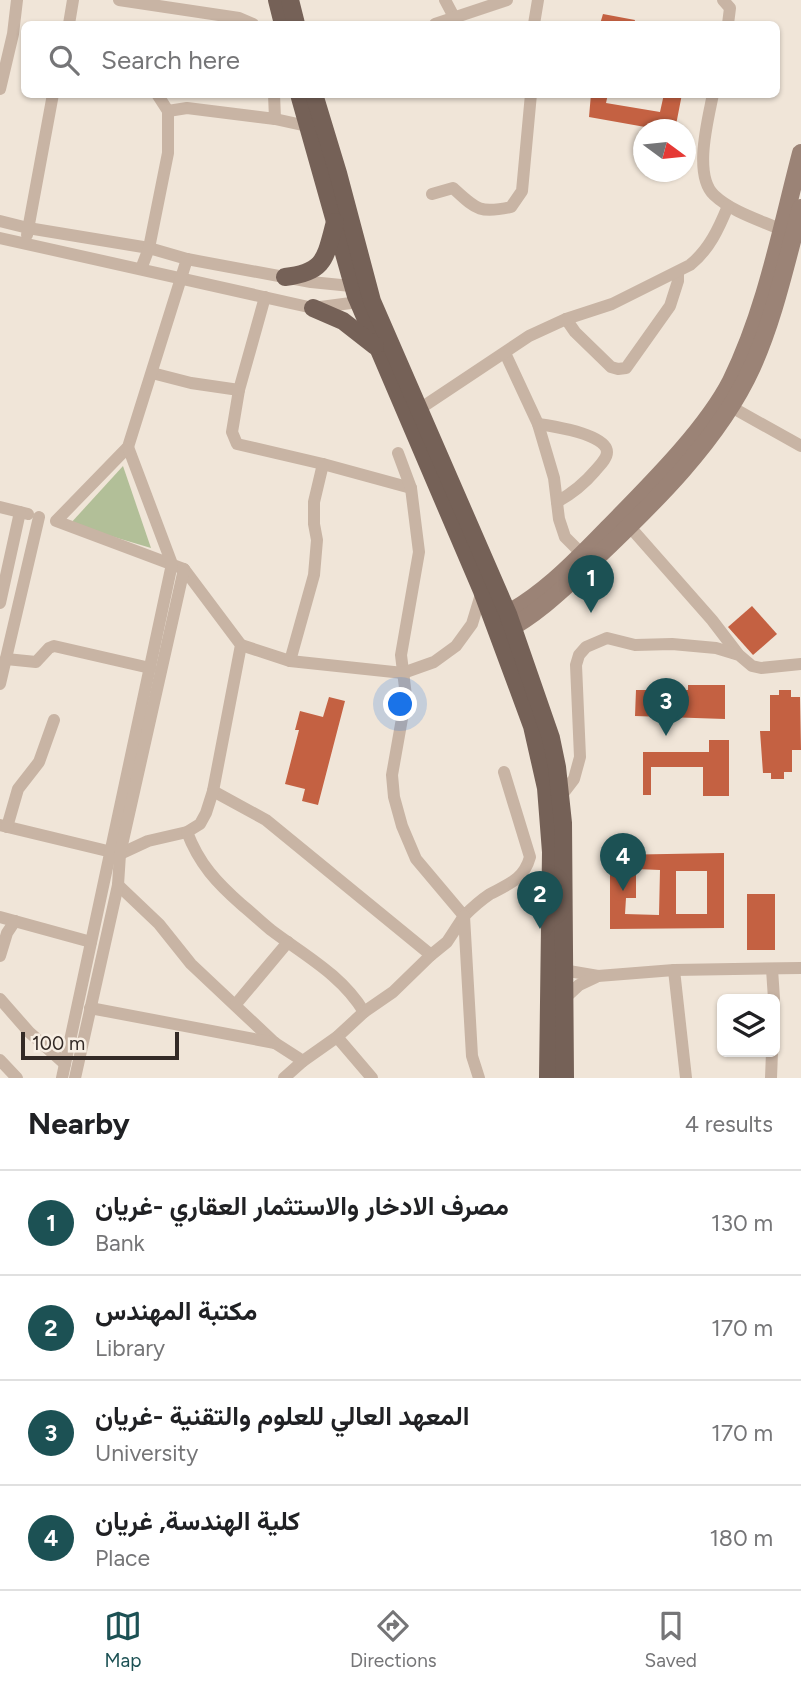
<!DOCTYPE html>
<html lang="en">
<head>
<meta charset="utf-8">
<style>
  body { margin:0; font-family:Figtree,Vazirmatn,sans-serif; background:#f2f2f2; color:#202124 }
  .controls { position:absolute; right:21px; bottom:21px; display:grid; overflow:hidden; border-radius:10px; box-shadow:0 2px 5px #0004 }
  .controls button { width:63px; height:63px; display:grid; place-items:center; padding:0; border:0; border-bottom:2px solid #e0e0e0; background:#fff; color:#202124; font:35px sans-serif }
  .compass { position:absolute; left:633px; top:119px; width:63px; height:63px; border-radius:50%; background:#fff; box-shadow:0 2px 5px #0004; rotate:105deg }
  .scale { position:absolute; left:21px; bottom:18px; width:158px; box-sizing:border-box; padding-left:7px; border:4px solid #332a26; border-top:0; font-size:19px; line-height:24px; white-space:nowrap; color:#332a26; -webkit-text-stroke:5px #f8efe4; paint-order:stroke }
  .you { position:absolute; left:401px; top:705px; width:24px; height:24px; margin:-18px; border:5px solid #fff; border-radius:50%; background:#1a73e8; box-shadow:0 0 0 10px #1a73e833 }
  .badge { display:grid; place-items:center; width:46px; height:46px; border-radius:50%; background:#1c5154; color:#fff; font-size:23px; font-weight:700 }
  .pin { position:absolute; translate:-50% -58px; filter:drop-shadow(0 2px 4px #0008) }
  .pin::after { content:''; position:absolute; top:37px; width:24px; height:21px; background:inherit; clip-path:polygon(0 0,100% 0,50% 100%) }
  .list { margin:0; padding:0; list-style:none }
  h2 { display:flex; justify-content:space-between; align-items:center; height:91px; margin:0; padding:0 28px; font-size:30px }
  h2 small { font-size:23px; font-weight:400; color:#757577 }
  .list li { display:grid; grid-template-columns:46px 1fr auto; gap:21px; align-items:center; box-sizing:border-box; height:105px; padding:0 28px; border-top:2px solid #e0e0e0 }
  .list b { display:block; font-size:26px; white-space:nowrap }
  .list p { margin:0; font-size:23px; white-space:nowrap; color:#757577 }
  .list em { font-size:23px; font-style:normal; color:#757577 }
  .icon { flex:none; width:38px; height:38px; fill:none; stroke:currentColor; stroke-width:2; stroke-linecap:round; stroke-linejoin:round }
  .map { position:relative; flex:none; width:801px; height:1078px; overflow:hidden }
  .search { position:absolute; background:#fff; box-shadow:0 2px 5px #0004; left:21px; right:21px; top:21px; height:77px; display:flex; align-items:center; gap:18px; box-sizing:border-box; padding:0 24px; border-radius:10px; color:#757577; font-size:26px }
  .sheet { height:511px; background:#fff }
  nav { display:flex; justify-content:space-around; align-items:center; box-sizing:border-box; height:98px; border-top:2px solid #e0e0e0; background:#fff; font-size:19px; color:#757577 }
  nav a { display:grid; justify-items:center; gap:4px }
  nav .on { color:#1c5154 }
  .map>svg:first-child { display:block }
  .green { fill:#b2bf98 }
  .building { fill:#c46142; fill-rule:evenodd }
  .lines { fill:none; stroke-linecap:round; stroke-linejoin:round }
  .minor { stroke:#c8b4a4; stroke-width:12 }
  .secondary { stroke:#9b8376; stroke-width:18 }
  .primary { stroke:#756157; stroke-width:18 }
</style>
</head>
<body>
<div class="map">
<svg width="801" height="1078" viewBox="0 0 801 1078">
  <rect width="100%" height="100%" fill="#f0e5d8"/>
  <path class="green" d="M123 466 151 548 70 524Z"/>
  <g class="building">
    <path d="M603 14 635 20 634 24H600Z"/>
    <path d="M591 94H608L606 103 660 112 664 94H682L675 130H662L589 117Z"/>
    <path d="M752 606 777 634 753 655 728 627Z"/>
    <path d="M688 685H725V719L635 716 636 690H688Z"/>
    <path d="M779 690H791V697H800L801 750H792V772H784V779H771V773H763L760 731H770V695H779Z"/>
    <path d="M329 697 345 701 318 805 302 801 305 789 285 784 299 730H295L300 711 323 717Z"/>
    <path d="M709 740H729V796H703V767H651V795H643V752H709Z"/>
    <path d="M724 853V928L610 929V855ZM636 869 660 870 659 915 625 914 626 898H636ZM676 871H707V914H676Z"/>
    <rect x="747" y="894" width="28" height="56"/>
  </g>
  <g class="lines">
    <g class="minor">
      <path d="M119 0 239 18 253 24"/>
      <path d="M445 0 454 17"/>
      <path d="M723 0 730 8 728 24"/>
      <path d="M69 24 73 0"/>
      <path d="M435 24 507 0"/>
      <path d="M534 24 538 0"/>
      <path d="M0 89 13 34 17 0"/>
      <path d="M157 94 168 111"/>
      <path d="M713 94C708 120 693 175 714 195 732 212 760 220 782 230"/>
      <path d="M275 119 307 126"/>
      <path d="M432 194 453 188C476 209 479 214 511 207L522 191 531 94"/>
      <path d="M0 221 28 228 149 248 187 259 311 282 361 287"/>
      <path d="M27 235 53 94"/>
      <path d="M0 238 313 308 366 301"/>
      <path d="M141 269 149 248 168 153V111L187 108 275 119 274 94"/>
      <path d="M265 297 239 390 232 432 237 444 323 464 411 488"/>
      <path d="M566 319 575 332 611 367 618 369 626 368 670 306 678 281V272"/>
      <path d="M505 353 538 424 554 478 559 519 565 537 583 555"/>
      <path d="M152 373 191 383 239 390"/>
      <path d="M726 404 801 446"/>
      <path d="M418 410 529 336 566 319 612 304 690 265C709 250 719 228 728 206"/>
      <path d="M538 424C552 426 607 434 607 452 607 459 599 466 595 471 584 484 573 493 557 502"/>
      <path d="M398 453 411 488 419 552 401 655 406 696 392 775 394 797 402 826 416 859 464 916C472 908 481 900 490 894 509 884 524 879 530 857L504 772"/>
      <path d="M0 507 28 514"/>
      <path d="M630 527 712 620 738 654"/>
      <path d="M0 603 20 512"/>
      <path d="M241 645 290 661 403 673 434 662 456 646 472 624 482 591"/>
      <path d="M6 659 36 662 49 648 54 646 150 668"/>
      <path d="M290 661 314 575 317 540 314 524V502L323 464"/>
      <path d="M0 684 39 517"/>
      <path d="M213 791 266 820 431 955 447 942 464 916"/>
      <path d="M561 796 574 779 580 757 576 665 579 655 586 647 607 638 635 645 672 644 716 648 739 655 752 666 761 668 801 664"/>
      <path d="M0 825 120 854 148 841 187 832 200 824 206 813 213 791 241 645 184 569 56 521 128 447 187 259"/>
      <path d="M7 827 18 789 39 762 54 720"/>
      <path d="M187 832C199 864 217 883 242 905 252 913 261 922 271 930 304 955 342 975 364 1012"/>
      <path d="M118 885 159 924 191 964 275 1043 303 1061 337 1037 364 1012 393 992 431 955"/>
      <path d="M464 916 472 1056 479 1078"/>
      <path d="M0 917 91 942"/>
      <path d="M0 956 7 933 15 921"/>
      <path d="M557 969 598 976 674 970 801 968"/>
      <path d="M772 969 774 999"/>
      <path d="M674 970 686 1078"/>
      <path d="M565 998 579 985 596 977"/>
      <path d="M0 999 29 1032 65 1064"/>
      <path d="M236 1004 288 942"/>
      <path d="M90 1008 275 1043"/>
      <path d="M337 1037 372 1078"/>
      <path d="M0 1060 17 1078"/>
      <path d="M62 1078 172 564 128 447"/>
      <path d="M75 1078 118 885 120 854 184 569"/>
      <path d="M284 1078 303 1061"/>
      <path d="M771 1078 772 1052"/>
    </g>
    <g class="secondary">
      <path d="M495 620C539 600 576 561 609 527 648 487 706 430 731 381 766 310 781 229 801 153"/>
      <path d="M501 633C536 616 566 586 594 560 652 505 719 440 752 367 775 316 786 261 801 208"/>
    </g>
    <g class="primary">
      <path d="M277 0 283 24"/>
      <path d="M290 0 296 24"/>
      <path d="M299 94 356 296 482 591 532 726 546 788 551 852 548 1078"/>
      <path d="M314 94 338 173 372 301 508 614 551 738 557 767 563 823 565 1078"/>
      <path d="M285 277C326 272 325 258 335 222"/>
      <path d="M313 308 343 321 375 346"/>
    </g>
  </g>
</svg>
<div class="controls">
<button><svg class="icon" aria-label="layers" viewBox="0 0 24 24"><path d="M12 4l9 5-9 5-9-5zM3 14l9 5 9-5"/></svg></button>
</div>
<svg class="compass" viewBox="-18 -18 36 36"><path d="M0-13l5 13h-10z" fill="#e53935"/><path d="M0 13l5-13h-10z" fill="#757577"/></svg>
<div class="scale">100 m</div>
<div class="you"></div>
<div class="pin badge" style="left:591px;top:613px">1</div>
<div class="pin badge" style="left:540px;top:929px">2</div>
<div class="pin badge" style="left:666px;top:736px">3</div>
<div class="pin badge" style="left:623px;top:891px">4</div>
<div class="search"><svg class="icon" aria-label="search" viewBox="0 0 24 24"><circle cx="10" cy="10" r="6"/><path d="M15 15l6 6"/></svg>Search here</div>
</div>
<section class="sheet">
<h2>Nearby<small>4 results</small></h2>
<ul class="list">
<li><span class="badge">1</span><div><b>مصرف الادخار والاستثمار العقاري -غريان</b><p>Bank</p></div><em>130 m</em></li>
<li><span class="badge">2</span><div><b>مكتبة المهندس</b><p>Library</p></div><em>170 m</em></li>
<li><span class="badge">3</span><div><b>المعهد العالي للعلوم والتقنية -غريان</b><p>University</p></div><em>170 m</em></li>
<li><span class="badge">4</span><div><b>كلية الهندسة, غريان</b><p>Place</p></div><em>180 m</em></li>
</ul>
</section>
<nav>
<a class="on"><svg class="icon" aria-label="map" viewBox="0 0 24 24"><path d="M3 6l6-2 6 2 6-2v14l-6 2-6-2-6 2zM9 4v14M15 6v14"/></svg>Map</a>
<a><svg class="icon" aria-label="directions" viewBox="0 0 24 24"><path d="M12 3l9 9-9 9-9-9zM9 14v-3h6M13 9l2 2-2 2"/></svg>Directions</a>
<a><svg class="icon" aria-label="saved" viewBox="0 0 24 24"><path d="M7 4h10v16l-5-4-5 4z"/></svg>Saved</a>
</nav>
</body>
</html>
